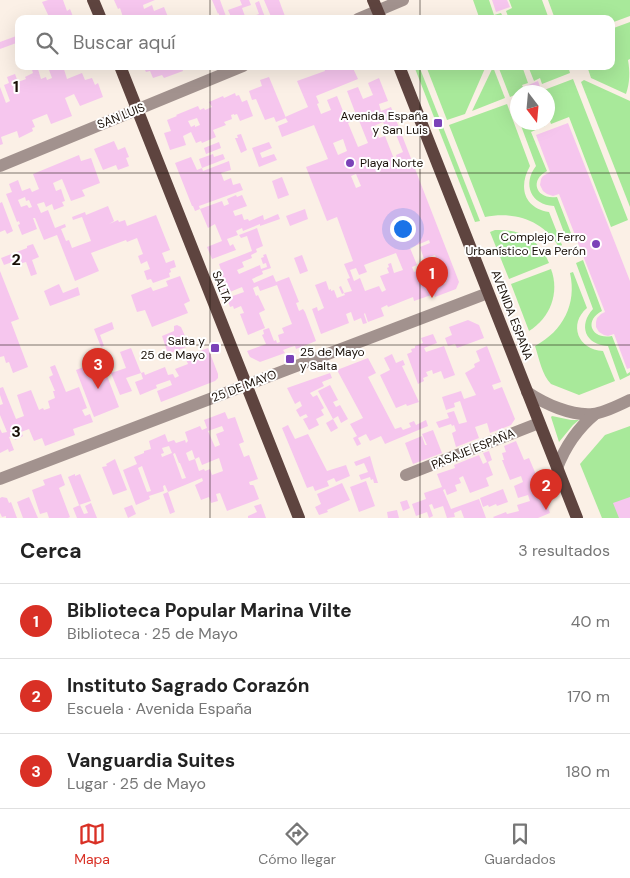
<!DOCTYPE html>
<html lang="es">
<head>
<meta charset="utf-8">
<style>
  body { margin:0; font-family:"DM Sans",sans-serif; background:#f6f6f6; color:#222 }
  .compass { position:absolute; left:510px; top:85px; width:45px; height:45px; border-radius:50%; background:#fff; box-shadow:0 5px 20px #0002; rotate:164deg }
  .you { position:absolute; left:402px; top:228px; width:18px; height:18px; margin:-12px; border:4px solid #fff; border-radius:50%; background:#1a73e8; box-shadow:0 0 0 8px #1a73e833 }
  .badge { display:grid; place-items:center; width:32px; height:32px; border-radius:50%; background:#d93025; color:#fff; font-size:16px; font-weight:700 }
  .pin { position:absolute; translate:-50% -41px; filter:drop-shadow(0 1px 2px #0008) }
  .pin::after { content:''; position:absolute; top:26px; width:18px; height:15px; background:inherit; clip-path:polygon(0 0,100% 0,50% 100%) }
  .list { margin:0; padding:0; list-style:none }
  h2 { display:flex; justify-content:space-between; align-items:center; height:65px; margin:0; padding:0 20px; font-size:21px }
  h2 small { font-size:16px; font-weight:400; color:#767676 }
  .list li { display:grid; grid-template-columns:32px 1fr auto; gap:15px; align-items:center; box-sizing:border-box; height:75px; padding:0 20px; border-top:1px solid #e0e0e0 }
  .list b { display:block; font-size:19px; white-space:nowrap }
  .list p { margin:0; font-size:16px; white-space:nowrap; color:#767676 }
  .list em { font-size:16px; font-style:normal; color:#767676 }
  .icon { flex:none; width:28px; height:28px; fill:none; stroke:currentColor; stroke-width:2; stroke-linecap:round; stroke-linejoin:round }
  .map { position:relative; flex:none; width:630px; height:518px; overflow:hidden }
  .search { position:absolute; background:#fff; box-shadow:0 5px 20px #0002; left:15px; right:15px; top:15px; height:55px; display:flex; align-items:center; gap:12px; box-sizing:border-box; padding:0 18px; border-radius:10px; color:#767676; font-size:19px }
  .sheet { height:290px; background:#fff }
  nav { display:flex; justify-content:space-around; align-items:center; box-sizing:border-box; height:70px; border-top:1px solid #e0e0e0; background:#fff; font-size:14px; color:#767676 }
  nav a { display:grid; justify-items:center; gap:2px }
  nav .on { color:#d93025 }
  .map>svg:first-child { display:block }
  .green { fill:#a8e99a }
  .building { fill:#f6c6ee; fill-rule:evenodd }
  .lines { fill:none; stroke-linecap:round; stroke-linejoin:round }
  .minor { stroke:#a2928e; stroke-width:12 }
  .major { stroke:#5e443f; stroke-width:12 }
  .grid { fill:none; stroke:#180f07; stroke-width:1; stroke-opacity:0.55 }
  .poi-dot { fill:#7b42b8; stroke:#fff; stroke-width:2 }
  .labels { text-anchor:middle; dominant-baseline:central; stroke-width:4; stroke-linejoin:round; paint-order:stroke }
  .street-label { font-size:12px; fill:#180f07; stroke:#fff }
  .poi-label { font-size:12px; fill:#180f07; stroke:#fff; text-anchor:end }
  .grid-label { font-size:16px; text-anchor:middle; font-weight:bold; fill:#180f07; stroke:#fff; stroke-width:4; stroke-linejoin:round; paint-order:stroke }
</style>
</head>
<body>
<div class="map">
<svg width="630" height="518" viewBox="0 0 630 518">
  <rect width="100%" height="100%" fill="#fbf0e6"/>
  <g class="green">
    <path d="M473 0H489L494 15 501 13 504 19H488L482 16 479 17Z"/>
    <path d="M509 0H542L549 19H509L506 11 512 8Z"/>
    <path d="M548 0H630V16L611 23V19H555Z"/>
    <path d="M630 22V59L628 60C630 71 630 83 626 94L591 78 587 66H611V29Z"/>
    <path d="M414 66H419L480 221 475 222Z"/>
    <path d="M426 66H486L465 114 447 120Z"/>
    <path d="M498 66H522L528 83 522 85 525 91 518 92 517 94 510 97Z"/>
    <path d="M528 66H568L570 73 542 84 540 78 534 81Z"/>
    <path d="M493 67 505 98 472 111Z"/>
    <path d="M573 79 628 220 611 227 569 117 551 124 548 116V92H545L544 90Z"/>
    <path d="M584 80 630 101V207L581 82Z"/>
    <path d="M507 104 530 166C518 187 524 208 549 212L562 245 559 247C543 220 514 211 485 217L449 125Z"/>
    <path d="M520 123H543L545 126 531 132 547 171C529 180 536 200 557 197L574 241 568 243 554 206C531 205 522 184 536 166Z"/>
    <path d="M495 230C521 229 539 239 549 263L509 279 490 232Z"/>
    <path d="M583 260 602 311C583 321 592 340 612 336L627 374 630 372V375L620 380 608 346C585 345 578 325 593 309L576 263Z"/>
    <path d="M551 269C560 293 550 318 529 331L511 284Z"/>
    <path d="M573 272 587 308C568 324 578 350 603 351L615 381 579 395 551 384C542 375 539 358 535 346 563 331 577 304 570 273Z"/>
    <path d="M552 416 571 420H579L573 425 559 442 551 417Z"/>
    <path d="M630 426V518H602L580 464 605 435Z"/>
  </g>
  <g class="building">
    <path d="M48 0H63L67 11 70 9 74 19H50L42 2Z"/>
    <path d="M114 0H155L143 5 144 9 152 5 154 11 164 7 168 17 163 19H130L129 15 123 17 120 8 118 9Z"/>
    <path d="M212 0H220L227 19H209L219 15V13L218 14Z"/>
    <path d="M240 0H249L251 5 242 8 246 19H232L228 10 242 5Z"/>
    <path d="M264 0H279L286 19H272Z"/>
    <path d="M492 0H507L510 7 496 12Z"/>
    <path d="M259 1 263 12 266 19H254L253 16 259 14 255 3Z"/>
    <path d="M19 35V42L0 49V42Z"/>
    <path d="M31 66H37L41 79 46 77 47 80 52 78 49 70 55 69 54 66H63L67 79 82 73 85 80 92 78 95 85 98 83 103 97 80 106 74 94 65 98 72 116 51 124 47 114 32 120 35 127 32 128 33 131 19 138 17 131 1 137 3 144 0 145V87L6 103 10 101 4 85 9 83 7 77 15 74 18 82 26 79 25 77 33 73Z"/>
    <path d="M147 66H181L183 71 164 78 162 75 153 78 150 71 146 72 144 68Z"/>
    <path d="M323 66H352L358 79 316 96 319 103 317 104 321 114 331 110 327 100 337 96 345 116 355 112 347 91 358 87 363 99 373 95 368 83 379 78 388 101 379 104 381 111 391 107 459 282 456 289 435 297 434 294 414 301 413 297 388 307 387 305 381 308 384 316 368 322 365 313 364 314 367 323 363 324 361 318 354 321 351 312 346 314 349 323 321 334 312 309 317 307 318 311 324 308 315 285 326 281 329 290 331 289V291L334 290 337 298 345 295 344 293 342 294 339 287 341 286 344 293 352 291 347 279 350 278 344 264 353 261 337 217 327 221 306 167 328 159 314 125 282 137 278 126 288 122 285 117 308 107 297 81 325 71ZM358 118 368 143 358 147 348 123ZM383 122 388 135 395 132 403 152 396 155 397 158 394 159 385 136 379 138 374 126ZM343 139 347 151 338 155 333 143ZM356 174 361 186 356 188 351 176ZM429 240 430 243 420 247 424 259 435 255 439 264 432 267 434 272 441 269 446 283 439 285 436 276 429 279 426 270 420 272 419 270 414 272 412 267 417 265 410 248ZM396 253 403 270 394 273 391 263 388 264 389 267 387 268 389 273 380 276 386 290 382 292 379 286 365 291 360 278 354 281 350 270 356 268 359 275 367 272 364 265Z"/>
    <path d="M269 77 286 118 276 122 274 117 265 120 256 99 252 100 249 91 262 86 260 80Z"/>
    <path d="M538 81 542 92H528L526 86Z"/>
    <path d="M235 93 236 96 239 95 242 102 247 100 253 116 240 121 237 114 234 115V114L231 115 232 119 224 122 226 125 213 130 216 137 202 143 201 141 196 143 191 132 183 136 186 145 170 150 164 133 171 131 167 120 177 116 176 115 198 106 200 110 204 108 205 110 212 107 209 102 223 96 224 98ZM197 118 200 125 195 127V125L191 127 188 121Z"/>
    <path d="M568 123 630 281V368L627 369 614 334 608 336 604 335 599 332 596 327V322L597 318 601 314 605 312 559 194 553 196 547 194 543 191 540 185 541 179 543 176 550 172 536 135Z"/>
    <path d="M241 134 247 150 241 153 235 138H238L237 135Z"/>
    <path d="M114 141 118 150 125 147 129 157 126 158 129 166 118 170 116 165 103 170 94 149Z"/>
    <path d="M219 142 221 148 206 154 204 148Z"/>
    <path d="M269 142 272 148 260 153 262 158 274 154 277 160 259 167 252 148Z"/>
    <path d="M213 154 214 157 223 154 225 159 202 168 199 159Z"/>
    <path d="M79 155 81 161 91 158 100 183 82 190 85 196 71 201 62 179 53 183 56 191 61 189 65 201 62 202 64 206 54 210 52 204 46 207 44 202 37 204 41 213 48 210 55 228 65 224 66 227 61 229 66 241 69 240 72 248 91 241 82 217 73 220 72 217 85 212 86 215 108 206 114 221 109 224 118 220 119 222 125 220 127 226 156 215 170 250 162 253 166 263 174 260 176 267 170 269 171 272 169 273 170 277 153 283 151 279 147 280 144 271 150 269 147 261 141 264 138 256 143 254 137 238 127 242 126 240 91 253 99 271 75 281 57 235 44 240 35 218H33L37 229 22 235 18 225 20 224 19 221 17 222 6 194 12 192 9 184 18 180 22 191 30 188 32 192 39 189 33 174ZM25 197 26 201 29 200 32 207 29 208 27 205 21 207 18 200Z"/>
    <path d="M191 157 197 170 202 168 203 171 229 161 231 170 221 173 224 181 231 178 233 185 240 183 243 190 199 206 200 209 222 201 224 206 229 204 227 199 236 195 237 197 242 195 247 206 233 211 235 216 242 214 244 220 248 219 249 221 263 215 264 220 278 214 280 219 260 226V224L243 231 242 228 236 231 238 235 227 239 230 246 233 244 236 250 212 259 207 247 222 241 215 224 208 228 200 209 195 211 193 206H192L175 163Z"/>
    <path d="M282 177 289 195 278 199 272 181Z"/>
    <path d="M2 202 13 231 7 234 5 230 0 232V203Z"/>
    <path d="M305 209 308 219 290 226 286 216Z"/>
    <path d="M257 228 263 246 256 249 257 252 251 255 252 258 242 262 244 267 237 270 239 274 260 265 261 269 267 267 266 263 263 264 261 258 264 257 263 255 266 254 271 268 262 271 263 274 252 279 254 283 273 275 276 282 289 277 299 302 296 303 299 311 303 309 305 312 316 341 296 349 295 346 291 347 283 350 285 353 260 362 250 357 247 351 266 344 262 335 264 334 263 330 269 328 274 341 276 340 277 343 280 342 278 335 284 333 282 328 292 324 277 285 260 291 258 286 253 288 256 296 258 295 265 310 259 313 265 328 248 335 240 314 244 313 241 306 234 309 233 306 230 307 227 298 244 292 242 287 225 294 220 281 223 280 220 274 222 273 219 264 252 251 247 236 241 238 239 235Z"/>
    <path d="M33 244 39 257 32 260 37 274 31 276 26 262 19 264 18 260 4 265 1 258 27 248V246Z"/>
    <path d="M302 255 308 271 300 274 294 258Z"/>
    <path d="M0 271 19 319 11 322 28 367 13 373 9 362 6 363 4 356 0 357Z"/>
    <path d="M180 276 190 301 184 304 188 313 152 327 145 310 137 312 131 295 151 287 153 291 168 286 166 281Z"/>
    <path d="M59 284 63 293 78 287 80 295 50 306 44 291Z"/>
    <path d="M468 320 479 325 484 338 457 348 455 344 448 346 445 338 452 335 449 327Z"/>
    <path d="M112 322 114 329 100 335 104 346 101 347 94 329Z"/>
    <path d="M177 325 181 327 185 336H188L191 344H188L189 346 168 354 162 336 174 331V326Z"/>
    <path d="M433 334 437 343 424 348 426 352 444 346 455 375 444 379 441 371 433 374 432 370 426 372 428 376 423 378 424 381 418 384 407 354 412 352 411 349 415 348V346L423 343 421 338Z"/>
    <path d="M487 346 501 382 492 385 494 390 502 387 515 419 511 425 490 433 487 423 475 427 479 438 456 447 452 433 456 431 454 425 452 426 451 424 439 428 436 422 449 418 447 413 454 411 459 424 467 422 460 401 454 403 455 407 446 410 442 397 461 391 464 399 476 395 465 373 475 367 474 364 480 361 476 351Z"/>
    <path d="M131 348 141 373 126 378 132 391 120 395 111 373 126 368 120 352Z"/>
    <path d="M208 348 218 374V378L215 381 161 402 157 391 172 385 170 380 156 385 157 388 140 395 135 382 143 379 141 373 144 372 145 375 165 367 168 375 173 374 175 378 179 376 175 369 188 364 185 357Z"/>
    <path d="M392 354 396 363 403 360 405 365 402 366 419 402 407 406 406 404 396 408 380 375 390 370 384 358Z"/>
    <path d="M368 358 376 373 368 377 395 429 401 427 403 430 411 427 409 423 414 421 416 425 426 420 428 426 385 444 381 436 370 441 366 434 358 438 361 444 357 446 353 438 357 436 350 424 363 418 337 370Z"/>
    <path d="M101 360 119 407 94 417 76 370Z"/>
    <path d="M55 365 66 392 79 387 87 408 82 410 85 416 90 414 93 422 73 429 75 435 45 446 42 438 34 441 29 429 21 432 23 436 15 440 13 436 9 437 14 450 9 452 8 449 0 453V429L2 433 7 432 0 415V405L3 404 0 395V388L3 387 16 419 24 416 17 395 31 390 39 410 43 408 44 410 50 408 48 401 55 398 53 391H55L49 377 53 375 50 367Z"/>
    <path d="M330 373 332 378 322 382 324 386 310 393 313 397 317 395 324 408 321 410 324 415 316 419 319 425 309 430 303 419 308 417 306 414 300 417 296 410 302 406 300 401 295 404 287 388Z"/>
    <path d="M330 385 338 400 333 402 336 407 340 405 348 419 341 423 338 416 333 419 338 428 331 432 326 423 333 419 318 391Z"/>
    <path d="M225 412 228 419 235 417 244 442 239 444 244 457 249 455 258 479 249 482 250 485H253L254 486 259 499 227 511 220 493 216 494 218 501 211 503 209 497 201 500 195 485 203 481 202 478 168 492 165 485 163 486 164 491 149 496 150 499 136 505 123 470 137 464 134 457 144 453V451L151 449 149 441 165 434 168 442 174 440 176 443 185 440 186 443 188 441 185 432 200 426 202 430 207 428 204 420ZM222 426 224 431 216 434 220 445 215 447 208 431ZM169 446 172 453 162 457 161 454 164 453 162 448ZM192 450 195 459 199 457 202 465 219 458 223 471 212 475 210 469 205 471 204 469 199 471 195 459 189 461 186 453ZM175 453 179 463H180L186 478 182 479 173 454ZM142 466 151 491 147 492 138 468Z"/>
    <path d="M288 425 295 439 308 434 327 471 346 465 350 476 336 482 334 478 327 481 329 486 315 491 313 486 307 488 282 428Z"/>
    <path d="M433 430 442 453 413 464 405 443 422 436 425 445H427L422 434Z"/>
    <path d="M516 441 524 460 529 458 537 477H535L540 489 542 496 544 495 550 513 538 518H494L493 517 506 512 507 514 519 511 517 505 530 501 528 495 518 498 514 486 523 482 521 476 510 480 502 460H504L502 453 506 452 504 446Z"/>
    <path d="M489 451 492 460 488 462 493 475 486 478 489 486 470 493 463 476 459 478 461 483 455 485 457 491 447 495 445 489 443 490 451 509 479 499 486 518H464L461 510 454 513 455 517 447 518 443 506 434 509 432 504 429 505 433 516 429 518 427 512 416 516 412 504 426 499 424 493 442 487 437 474 455 468 454 465 479 455 483 464 487 462 483 453Z"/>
    <path d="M370 456 374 470 378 483H374L373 479 371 480 370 477 361 480 359 475 368 472 364 463 356 466 354 462Z"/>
    <path d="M115 459 127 490 113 495 102 467 107 466 106 464Z"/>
    <path d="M61 474 65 485 59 488 70 517 68 518H49L47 512 40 514 32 490 45 485 43 480Z"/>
    <path d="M75 474V476L80 474 91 501 79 505 68 477Z"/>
    <path d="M366 481 375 506 359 512 350 487Z"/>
    <path d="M342 483 350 500 327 510 328 512 319 515 315 507 321 504 317 494Z"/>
    <path d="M503 489 508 502 497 506 496 504 489 507 488 505 483 507 480 498Z"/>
    <path d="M168 492 175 512 170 514 163 494Z"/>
    <path d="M2 497 7 498 9 503 11 502 17 518H6V516L2 517 0 513V498Z"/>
    <path d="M29 497 38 518H23L17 502Z"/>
    <path d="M630 497V518H619L613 503Z"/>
    <path d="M407 500 410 508 403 511 400 502Z"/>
    <path d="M91 503 97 518H77L73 508 80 505 84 514 88 513 85 506Z"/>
    <path d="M261 504 266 518H248V516L257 512 254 506Z"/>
    <path d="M132 505 136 514 128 518 124 508Z"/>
    <path d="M397 510 399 518H388L387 512Z"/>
  </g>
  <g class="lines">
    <g class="minor">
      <path d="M358 19 403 0"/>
      <path d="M0 166 243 66"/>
      <path d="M527 392C545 404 571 416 593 414 604 413 619 405 630 400"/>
      <path d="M557 468C565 447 578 428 595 414"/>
      <path d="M406 475 539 423"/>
      <path d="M0 479 488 293"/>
    </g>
    <g class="major">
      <path d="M93 0 101 19"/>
      <path d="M373 0 381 19"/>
      <path d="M120 66 299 518"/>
      <path d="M399 66 577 518"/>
    </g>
  </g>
  <path class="grid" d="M210 0V19M420 0V19M210 66V518M420 66V518M0 173H630M0 345H630"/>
  <g class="poi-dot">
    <rect x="433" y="118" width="10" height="10" rx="2.5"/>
    <circle cx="350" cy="163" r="5"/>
    <circle cx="596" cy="244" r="5"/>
    <rect x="210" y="343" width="10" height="10" rx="2.5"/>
    <rect x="285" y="354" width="10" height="10" rx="2.5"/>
  </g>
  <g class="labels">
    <g class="street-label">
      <text transform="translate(121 116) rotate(-22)">SAN LUIS</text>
      <text transform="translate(222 287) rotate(68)">SALTA</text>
      <text transform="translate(512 315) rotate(69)">AVENIDA ESPAÑA</text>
      <text transform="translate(244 386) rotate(-21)">25 DE MAYO</text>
      <text transform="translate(473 449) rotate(-22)">PASAJE ESPAÑA</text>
    </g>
    <g class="poi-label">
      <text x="428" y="116">Avenida España<tspan x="428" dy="14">y San Luis</tspan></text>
      <text x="360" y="163" text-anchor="start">Playa Norte</text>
      <text x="586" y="237">Complejo Ferro<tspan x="586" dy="14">Urbanístico Eva Perón</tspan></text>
      <text x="205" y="341">Salta y<tspan x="205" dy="14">25 de Mayo</tspan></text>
      <text x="300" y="352" text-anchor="start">25 de Mayo<tspan x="300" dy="14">y Salta</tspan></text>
    </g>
  </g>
  <g class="grid-label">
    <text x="16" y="92">1</text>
    <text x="16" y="265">2</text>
    <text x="16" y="437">3</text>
  </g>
</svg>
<svg class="compass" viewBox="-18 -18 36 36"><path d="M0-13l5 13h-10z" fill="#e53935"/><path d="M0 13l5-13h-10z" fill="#767676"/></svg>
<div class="you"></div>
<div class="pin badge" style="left:432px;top:298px">1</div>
<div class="pin badge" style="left:546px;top:510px">2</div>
<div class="pin badge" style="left:98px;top:389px">3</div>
<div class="search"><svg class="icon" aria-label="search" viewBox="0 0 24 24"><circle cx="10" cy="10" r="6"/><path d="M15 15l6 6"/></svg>Buscar aquí</div>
</div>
<section class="sheet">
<h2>Cerca<small>3 resultados</small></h2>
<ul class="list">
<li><span class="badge">1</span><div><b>Biblioteca Popular Marina Vilte</b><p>Biblioteca · 25 de Mayo</p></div><em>40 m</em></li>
<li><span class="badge">2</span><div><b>Instituto Sagrado Corazón</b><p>Escuela · Avenida España</p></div><em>170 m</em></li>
<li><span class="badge">3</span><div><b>Vanguardia Suites</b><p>Lugar · 25 de Mayo</p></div><em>180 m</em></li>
</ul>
</section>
<nav>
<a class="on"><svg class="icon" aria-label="map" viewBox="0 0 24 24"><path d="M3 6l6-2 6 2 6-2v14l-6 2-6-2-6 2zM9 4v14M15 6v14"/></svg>Mapa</a>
<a><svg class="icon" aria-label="directions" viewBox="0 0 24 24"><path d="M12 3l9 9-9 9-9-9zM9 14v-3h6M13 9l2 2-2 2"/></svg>Cómo llegar</a>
<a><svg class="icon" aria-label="saved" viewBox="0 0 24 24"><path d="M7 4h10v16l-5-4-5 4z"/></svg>Guardados</a>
</nav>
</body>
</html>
